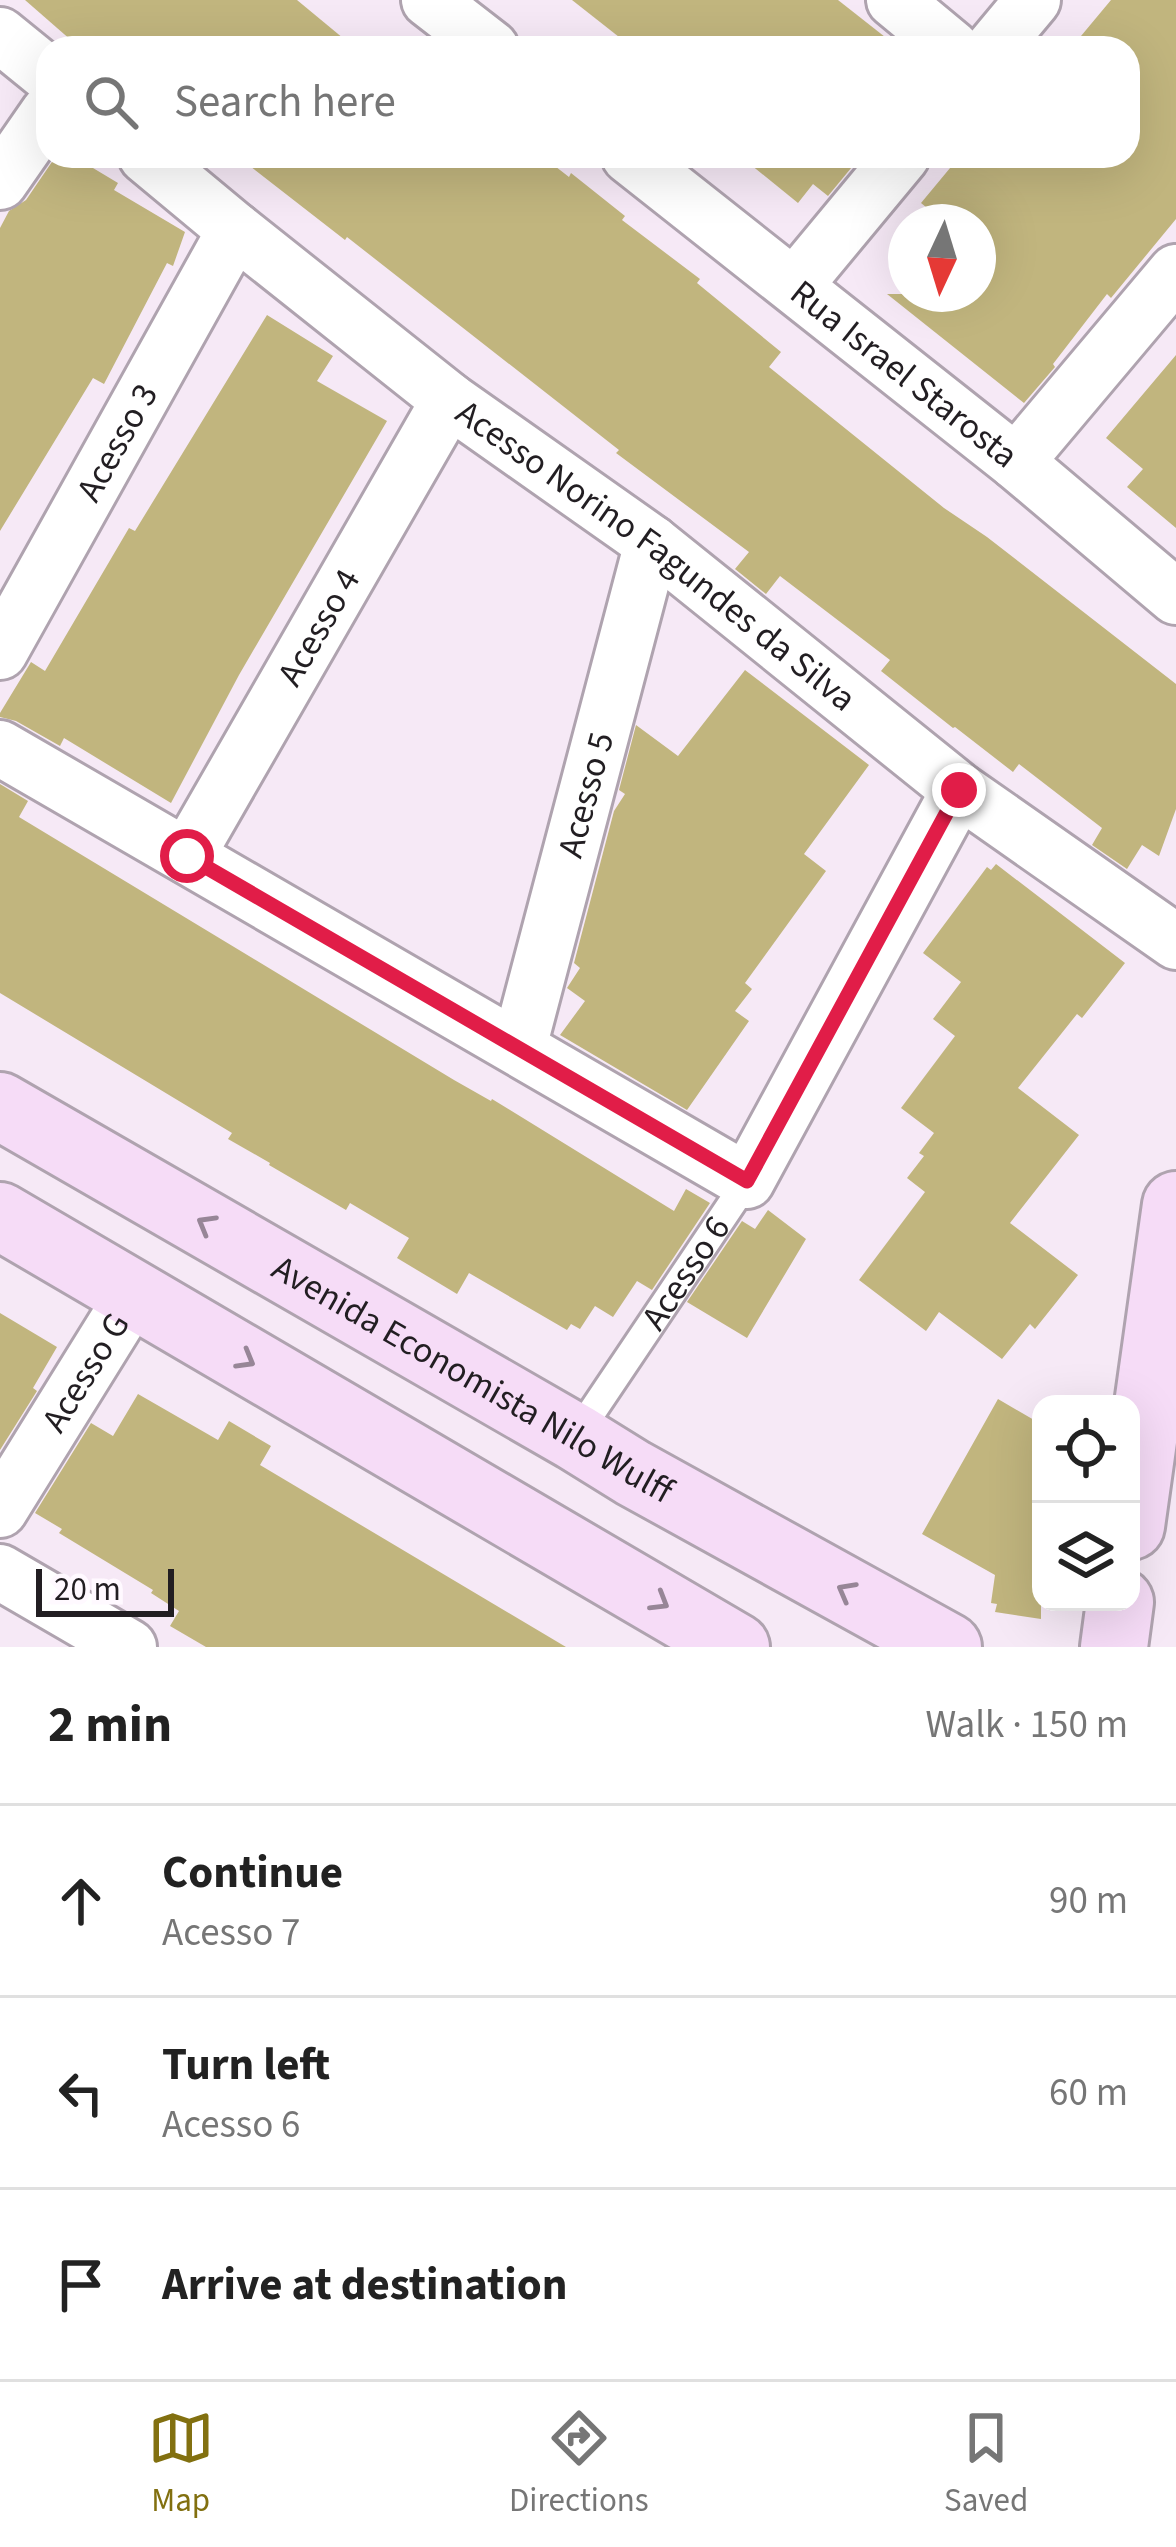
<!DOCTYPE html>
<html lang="en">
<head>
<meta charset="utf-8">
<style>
  body { margin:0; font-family:"Source Sans 3",sans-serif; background:#f6f6f6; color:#222 }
  .controls { position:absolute; right:36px; bottom:36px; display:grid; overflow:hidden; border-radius:24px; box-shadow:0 12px 48px #0002 }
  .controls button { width:108px; height:108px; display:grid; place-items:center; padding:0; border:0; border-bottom:3px solid #e0e0e0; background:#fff; color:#222; font:60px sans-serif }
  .compass { position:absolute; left:888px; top:204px; width:108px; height:108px; border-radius:50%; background:#fff; box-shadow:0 12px 48px #0002; rotate:184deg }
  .scale { position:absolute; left:36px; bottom:30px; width:138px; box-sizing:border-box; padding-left:12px; border:6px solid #221e22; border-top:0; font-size:33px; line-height:42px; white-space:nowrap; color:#221e22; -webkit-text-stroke:9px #fff9ff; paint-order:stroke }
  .stop { position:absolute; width:36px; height:36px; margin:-27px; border:9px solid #e11d48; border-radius:50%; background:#fff }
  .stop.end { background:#e11d48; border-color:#fff; box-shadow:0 3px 12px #0008 }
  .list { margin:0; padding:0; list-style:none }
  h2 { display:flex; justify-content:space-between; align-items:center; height:156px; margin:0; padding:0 48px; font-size:51px }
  h2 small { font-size:39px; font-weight:400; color:#767676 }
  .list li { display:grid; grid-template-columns:78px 1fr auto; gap:36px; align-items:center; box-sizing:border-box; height:192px; padding:0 48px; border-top:3px solid #e0e0e0 }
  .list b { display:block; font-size:45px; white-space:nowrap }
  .list p { margin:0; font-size:39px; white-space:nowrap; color:#767676 }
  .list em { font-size:39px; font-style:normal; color:#767676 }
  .icon { flex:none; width:66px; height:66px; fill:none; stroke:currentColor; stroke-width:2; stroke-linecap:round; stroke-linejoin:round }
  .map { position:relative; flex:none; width:1176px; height:1647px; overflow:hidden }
  .search { position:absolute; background:#fff; box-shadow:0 12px 48px #0002; left:36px; right:36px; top:36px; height:132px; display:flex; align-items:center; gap:30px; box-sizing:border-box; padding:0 42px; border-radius:36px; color:#767676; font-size:45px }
  .sheet { height:732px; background:#fff }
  nav { display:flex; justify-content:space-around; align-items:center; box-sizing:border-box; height:168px; border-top:3px solid #e0e0e0; background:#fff; font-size:33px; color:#767676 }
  nav a { display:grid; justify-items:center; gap:6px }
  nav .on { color:#827010 }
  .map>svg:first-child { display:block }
  .building { fill:#c1b57e }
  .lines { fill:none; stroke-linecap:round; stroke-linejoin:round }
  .lane-casing { stroke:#afa3af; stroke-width:33 }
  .street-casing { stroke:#afa3af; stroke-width:60 }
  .secondary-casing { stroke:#afa3af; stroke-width:72 }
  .lane { stroke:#fff; stroke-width:27 }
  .street { stroke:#fff; stroke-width:54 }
  .secondary { stroke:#f6dcf7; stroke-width:66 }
  .oneway { stroke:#978697 }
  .route { stroke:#e11d48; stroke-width:15 }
  .labels { text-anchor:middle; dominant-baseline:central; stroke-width:12; stroke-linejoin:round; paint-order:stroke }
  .street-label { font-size:36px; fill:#221e22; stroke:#fff9ff }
</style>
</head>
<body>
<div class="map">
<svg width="1176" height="1647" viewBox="0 0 1176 1647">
  <rect width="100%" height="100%" fill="#f6e9f6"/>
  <g class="building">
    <path d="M25 0H297L355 48H80Z"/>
    <path d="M572 0H838L899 48H633Z"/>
    <path d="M1111 0H1176V219L1111 298 1107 294 1053 364 1055 367 1024 403 887 294H978V222H944L921 203 960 156H1128V48H1071Z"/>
    <path d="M56 156H73L118 183 114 190 185 232 173 266 167 263 104 384 93 378 0 531V228L9 211 26 200Z"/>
    <path d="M237 156H542L569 177 571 173 625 216 622 220 700 279 697 283 781 352 769 367 944 508 987 537 1176 684V809L1159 856 1142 845 1127 869 1092 845 1102 828 1019 764 1013 772 955 727 953 728 881 671 890 660 780 576 766 594 735 569 749 552 616 453 619 450 347 237 345 240Z"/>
    <path d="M740 156H861L828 196 813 184 798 203Z"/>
    <path d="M267 315 333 356 317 381 387 421 239 675 171 803 64 738 60 746 16 721 0 717V713L31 662 45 671 129 528 135 531Z"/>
    <path d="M1176 355V528L1127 487 1143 469 1106 438Z"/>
    <path d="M745 670 869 765 804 854 826 871 745 983 752 989 735 1011 749 1021 687 1110 560 1035 585 1001 567 988 580 968 574 963 614 811 625 794 619 790 636 725 678 756Z"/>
    <path d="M0 784 28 801 19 817 454 1080 491 1101 492 1099 674 1211 686 1189 710 1203 652 1290 637 1281 613 1317 595 1306 580 1329 571 1324 567 1330 469 1273 457 1294 397 1258 409 1238 350 1203 346 1210 269 1165 270 1163 228 1139 232 1133 0 993Z"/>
    <path d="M996 864 1125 963 1082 1018 1077 1014 1018 1088 1079 1135 1010 1223 1078 1275 1035 1329 1030 1324 1002 1359 939 1312 926 1331 859 1280 925 1192 907 1178 924 1156 919 1153 934 1133 901 1108 955 1036 933 1019 961 982 923 953 987 867 991 870Z"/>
    <path d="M768 1210 806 1239 747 1338 687 1302 742 1221 755 1229Z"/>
    <path d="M0 1313 57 1347 33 1388 37 1391 0 1450Z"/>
    <path d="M138 1394 218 1440 229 1421 271 1446 260 1465 566 1647H206L170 1626 179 1611 151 1593 153 1590 59 1533 62 1529 35 1513 91 1423 113 1436Z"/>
    <path d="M998 1399 1041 1424V1619L995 1612 997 1604 991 1603 995 1575 922 1534Z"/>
  </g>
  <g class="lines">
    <g class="lane-casing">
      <g id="lane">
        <path id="s1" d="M575 1437 747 1181"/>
      </g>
    </g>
    <g class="street-casing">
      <g id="street">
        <path d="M429 0 491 48"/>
        <path d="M894 0 952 48"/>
        <path d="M0 35 48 74"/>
        <path d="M993 48 1033 0"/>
        <path id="s2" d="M146 156 235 230 449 400 652 543 959 790 1176 942"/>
        <path id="s3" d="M629 156 1016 462 1176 597"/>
        <path d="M0 182 48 113"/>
        <path d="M795 285 902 156"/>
        <path d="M1016 462 1176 272"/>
        <path id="s4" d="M0 652 235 230"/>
        <path d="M0 748 747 1181 959 790"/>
        <path id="s5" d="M187 856 449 400"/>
        <path id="s6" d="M519 1047 652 543"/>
        <path id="s7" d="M0 1510 134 1294"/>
        <path d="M0 1572 129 1647"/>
      </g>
    </g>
    <g class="secondary-casing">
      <g id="secondary">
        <path id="s8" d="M0 1106 575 1437 633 1473 948 1647"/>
        <path d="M0 1216 736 1647"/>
        <path d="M1131 1526 1176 1205"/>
        <path d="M1114 1647 1120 1602"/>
      </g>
    </g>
    <use href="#lane" class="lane"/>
    <use href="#street" class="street"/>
    <use href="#secondary" class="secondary"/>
  </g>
  <defs><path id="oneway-chevron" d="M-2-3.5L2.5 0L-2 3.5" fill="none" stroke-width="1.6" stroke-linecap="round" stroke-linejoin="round" transform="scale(3)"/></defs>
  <g class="oneway">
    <use href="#oneway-chevron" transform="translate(206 1224) rotate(-150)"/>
    <use href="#oneway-chevron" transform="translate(246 1360) rotate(30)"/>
    <use href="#oneway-chevron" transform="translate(846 1591) rotate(-151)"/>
    <use href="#oneway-chevron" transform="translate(660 1602) rotate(31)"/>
  </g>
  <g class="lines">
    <path class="route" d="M187 856 747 1181 959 790"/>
  </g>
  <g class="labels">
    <g class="street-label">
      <text stroke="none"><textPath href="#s3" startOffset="351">Rua Israel Starosta</textPath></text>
      <text stroke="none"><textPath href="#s4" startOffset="240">Acesso 3</textPath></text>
      <text stroke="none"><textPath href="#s2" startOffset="648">Acesso Norino Fagundes da Silva</textPath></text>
      <text stroke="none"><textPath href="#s5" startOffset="264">Acesso 4</textPath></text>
      <text stroke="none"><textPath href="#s6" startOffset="261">Acesso 5</textPath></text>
      <text stroke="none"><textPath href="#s1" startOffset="198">Acesso 6</textPath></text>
      <text stroke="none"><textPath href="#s7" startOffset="162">Acesso G</textPath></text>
      <text stroke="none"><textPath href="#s8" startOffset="546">Avenida Economista Nilo Wulff</textPath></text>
    </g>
  </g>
</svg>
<div class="controls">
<button><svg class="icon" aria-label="locate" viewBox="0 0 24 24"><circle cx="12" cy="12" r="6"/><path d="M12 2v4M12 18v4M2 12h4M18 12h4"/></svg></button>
<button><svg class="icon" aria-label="layers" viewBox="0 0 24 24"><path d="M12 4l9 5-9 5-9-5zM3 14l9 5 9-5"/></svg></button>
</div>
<svg class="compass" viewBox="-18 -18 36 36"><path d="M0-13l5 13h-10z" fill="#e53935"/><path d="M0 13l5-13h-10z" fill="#767676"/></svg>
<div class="scale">20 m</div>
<div class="stop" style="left:187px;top:856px"></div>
<div class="stop end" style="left:959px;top:790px"></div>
<div class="search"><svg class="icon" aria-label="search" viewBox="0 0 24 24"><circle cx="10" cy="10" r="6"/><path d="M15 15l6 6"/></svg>Search here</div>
</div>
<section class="sheet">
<h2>2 min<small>Walk · 150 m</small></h2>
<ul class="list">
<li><svg class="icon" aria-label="ahead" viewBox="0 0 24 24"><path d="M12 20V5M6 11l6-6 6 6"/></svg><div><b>Continue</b><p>Acesso 7</p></div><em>90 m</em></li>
<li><svg class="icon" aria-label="left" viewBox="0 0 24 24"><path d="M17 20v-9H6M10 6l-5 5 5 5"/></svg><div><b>Turn left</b><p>Acesso 6</p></div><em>60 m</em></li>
<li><svg class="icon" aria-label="arrive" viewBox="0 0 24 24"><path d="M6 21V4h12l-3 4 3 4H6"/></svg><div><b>Arrive at destination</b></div></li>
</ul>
</section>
<nav>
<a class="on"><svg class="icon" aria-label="map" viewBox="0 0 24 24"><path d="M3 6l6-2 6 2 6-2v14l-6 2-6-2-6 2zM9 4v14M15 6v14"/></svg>Map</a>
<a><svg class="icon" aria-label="directions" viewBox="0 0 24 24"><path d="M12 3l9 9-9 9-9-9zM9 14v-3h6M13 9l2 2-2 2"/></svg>Directions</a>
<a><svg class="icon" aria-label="saved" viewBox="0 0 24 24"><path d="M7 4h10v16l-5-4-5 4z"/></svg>Saved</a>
</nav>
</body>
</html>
